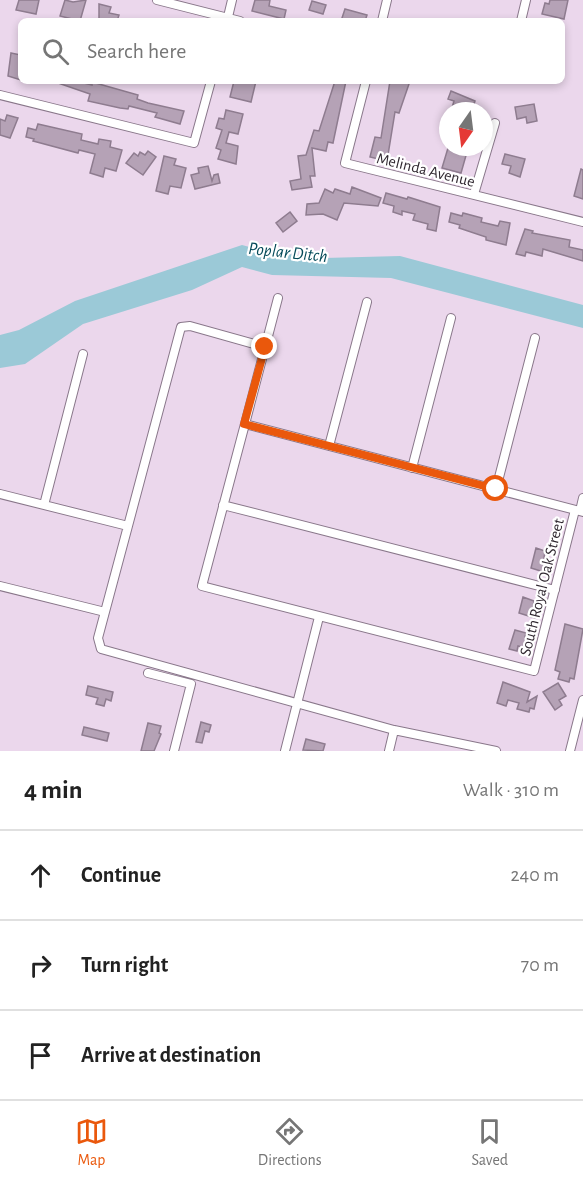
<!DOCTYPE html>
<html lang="en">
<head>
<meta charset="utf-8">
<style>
  body { margin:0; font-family:"Alegreya Sans",sans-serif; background:#f2f2f2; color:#222 }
  .compass { position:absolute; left:439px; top:102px; width:54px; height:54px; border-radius:50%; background:#fff; box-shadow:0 3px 9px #0003; rotate:194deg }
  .stop { position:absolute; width:18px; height:18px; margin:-14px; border:4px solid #ea580c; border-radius:50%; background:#fff }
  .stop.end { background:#ea580c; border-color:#fff; box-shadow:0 2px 6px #0008 }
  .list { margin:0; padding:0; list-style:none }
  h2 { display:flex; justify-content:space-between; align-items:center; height:78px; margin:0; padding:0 24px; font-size:26px }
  h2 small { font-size:20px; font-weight:400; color:#767676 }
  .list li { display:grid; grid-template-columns:39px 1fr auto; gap:18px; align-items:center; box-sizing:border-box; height:90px; padding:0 24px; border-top:2px solid #e0e0e0 }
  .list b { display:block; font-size:22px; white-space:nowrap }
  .list em { font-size:20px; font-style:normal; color:#767676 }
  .icon { flex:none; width:33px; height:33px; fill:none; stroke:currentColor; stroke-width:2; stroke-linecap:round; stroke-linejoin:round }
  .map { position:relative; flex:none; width:583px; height:751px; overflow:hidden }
  .search { position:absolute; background:#fff; box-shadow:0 3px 9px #0003; left:18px; right:18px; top:18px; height:66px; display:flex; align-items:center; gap:15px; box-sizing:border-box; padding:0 21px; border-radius:9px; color:#767676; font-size:22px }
  .sheet { height:348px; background:#fff }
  nav { display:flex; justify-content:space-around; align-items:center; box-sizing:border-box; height:84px; border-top:2px solid #e0e0e0; background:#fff; font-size:16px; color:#767676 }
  nav a { display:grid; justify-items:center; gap:3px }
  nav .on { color:#ea580c }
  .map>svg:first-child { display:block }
</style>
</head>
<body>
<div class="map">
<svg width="583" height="751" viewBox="0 0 583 751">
  <rect width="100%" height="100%" fill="#ebd7ec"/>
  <!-- water -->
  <path fill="#9bc9d7" d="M242,245L269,252L324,258L400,256L583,305V328L391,278L272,275L242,267L192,290L83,324L25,364L0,368V335L19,330L75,301Z"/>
  <!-- building -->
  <path fill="#b5a2b6" stroke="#8e7c8f" stroke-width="1.5" d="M19,0H39L36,14L16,10Z
    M65,0L73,2L86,0L80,21L60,16Z
    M255,0H270L269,6L286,10L284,19L252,11Z
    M550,0H568L564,19L542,14L545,3L549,4Z
    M312,1L326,5L323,14L309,10Z
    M99,4L111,7L109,13L119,15L117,21H99Z
    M345,9L367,15L365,21H341Z
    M11,53L21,55V80L8,76Z
    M58,81H76L92,85V82L138,95L137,99L148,103L184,111L180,124L155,117L157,113L129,106L128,109L120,108L88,101L90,94L58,83Z
    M234,81H256L251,102L230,97Z
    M335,81H346L333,143L328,142L326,151L312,148L315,176H310L312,187L292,190L290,181L301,179L298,156L306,155L314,130L319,131Z
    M390,81H410L399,113L395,112L387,161L370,157L375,137L381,138Z
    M451,91L475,101L472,111H451L454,101L448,99Z
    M534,104L537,121L527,123L526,117L517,119L515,107Z
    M226,110L243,114L238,134L229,132L226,143L238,146L236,164L218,159L221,150L216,148L222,130L216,128L219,118L224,119Z
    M7,115L18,118L10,138L0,135V119L5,121Z
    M38,124L82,134L81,140L98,144L99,139L111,141L110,147L122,150L116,171L105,168L103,177L90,173L95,154L79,150L78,153L33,141L34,139L26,137L28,128L36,130Z
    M465,147L464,151L467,152L461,173L442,168L448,148Z
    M148,151L156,157L143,175L126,163L134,153L138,156L140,152L145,155Z
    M505,154L525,159L520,177L509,173L511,166L502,164Z
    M164,156L176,159L174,165L186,168L181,188L170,186L168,194L156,191Z
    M208,166L212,181L214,175L218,174L220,183L195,189L191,175L199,173L198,168Z
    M581,169L583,170V199L574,196Z
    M352,187L381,198L378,206L344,203L337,220L323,214L306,215L307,204L319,203L325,189L333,193L335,189L350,194Z
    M386,193L407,199L408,197L440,207L436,231L427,229L428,224L413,220L415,214L402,211V215L393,212L394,206L383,203Z
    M290,212L297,221L283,232L276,223Z
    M451,213L462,216L463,213L482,218L481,222L498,226L500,221L510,223L506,245L486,240V237L459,228L460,225L449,222Z
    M525,229L533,231L532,233L570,240L569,247L583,250V261L543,249L542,256L526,252L525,256L516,254Z
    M536,548L545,551L544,558L551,560L547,573L531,568Z
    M523,597L534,601L533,607L538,608L535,618L519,613Z
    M565,624L583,629L574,679L570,678L569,682L558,679L560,672L555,670Z
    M515,630L526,633L525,637L529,638L526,648L518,646L517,651L509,649Z
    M503,682L530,692L527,702L537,696L534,709L530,708L529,712L517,709L519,703L508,700L506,706L497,703Z
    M558,683L566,696L559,700L562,705L555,710L543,692Z
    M88,686L113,692L111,701L106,699L104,706L96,704L98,698L86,695Z
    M201,722L211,725L209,732L205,731L202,743L196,742Z
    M148,723L161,726L159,733L161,734L154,751H141Z
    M84,727L109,733L107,741L82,735Z
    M306,739L325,744L323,751L303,750Z"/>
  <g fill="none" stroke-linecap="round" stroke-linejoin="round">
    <defs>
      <path id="street" d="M157,0L240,21
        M227,21L232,0
        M382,21L387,0
        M521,21L526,0
        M366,81L345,163L583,222
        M0,95L194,143L211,81
        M474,194L495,123
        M245,424L278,298
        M329,446L367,302
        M412,468L451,318
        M496,489L535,338
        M0,494L128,526L98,638L101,649L394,730L496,751
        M44,505L83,354
        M223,505L555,590
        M575,510L534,671L202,586L245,424L583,512
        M580,511L583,498
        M128,526L181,327L190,326L265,347
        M0,586L105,612
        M148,673L191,684L174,751
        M285,751L319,617
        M389,751L394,730
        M570,751L583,700"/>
    </defs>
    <!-- street casing -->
    <use href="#street" stroke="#89778a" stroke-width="10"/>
    <!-- street -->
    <use href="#street" stroke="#fff" stroke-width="8"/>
  </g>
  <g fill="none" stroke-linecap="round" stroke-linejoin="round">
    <!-- route -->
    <path stroke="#ea580c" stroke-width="8" d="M265,347L244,424L496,489"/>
  </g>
  <g text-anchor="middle" stroke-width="4.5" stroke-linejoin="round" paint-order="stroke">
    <!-- street labels -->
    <g font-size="16" fill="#302830" stroke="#fff">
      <text transform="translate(426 169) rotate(14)" y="6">Melinda Avenue</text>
      <text transform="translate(541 587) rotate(-76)" y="6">South Royal Oak Street</text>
    </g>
    <!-- water labels -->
    <g font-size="18" font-style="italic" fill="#054a59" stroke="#fff">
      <text transform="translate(288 252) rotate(6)" y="6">Poplar Ditch</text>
    </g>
  </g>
</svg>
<svg class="compass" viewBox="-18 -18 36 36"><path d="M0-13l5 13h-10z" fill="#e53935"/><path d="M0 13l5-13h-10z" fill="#767676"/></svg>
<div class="stop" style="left:496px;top:489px"></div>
<div class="stop end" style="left:265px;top:347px"></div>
<div class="search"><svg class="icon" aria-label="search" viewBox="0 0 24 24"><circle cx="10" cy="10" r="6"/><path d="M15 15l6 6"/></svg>Search here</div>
</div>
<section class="sheet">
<h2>4 min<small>Walk · 310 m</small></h2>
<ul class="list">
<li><svg class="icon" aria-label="ahead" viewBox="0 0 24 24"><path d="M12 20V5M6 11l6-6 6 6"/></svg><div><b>Continue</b></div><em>240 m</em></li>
<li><svg class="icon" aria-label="right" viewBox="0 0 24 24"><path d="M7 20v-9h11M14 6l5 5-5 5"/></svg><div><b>Turn right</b></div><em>70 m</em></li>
<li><svg class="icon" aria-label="arrive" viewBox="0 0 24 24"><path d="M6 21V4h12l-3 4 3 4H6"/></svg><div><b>Arrive at destination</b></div></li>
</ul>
</section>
<nav>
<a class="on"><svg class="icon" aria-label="map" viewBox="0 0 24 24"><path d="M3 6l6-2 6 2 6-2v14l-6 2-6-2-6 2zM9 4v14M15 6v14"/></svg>Map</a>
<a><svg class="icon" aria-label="directions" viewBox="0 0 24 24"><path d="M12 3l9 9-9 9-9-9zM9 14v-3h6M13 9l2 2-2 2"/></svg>Directions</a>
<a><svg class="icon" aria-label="saved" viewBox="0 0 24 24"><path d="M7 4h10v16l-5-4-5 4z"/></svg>Saved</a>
</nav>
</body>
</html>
